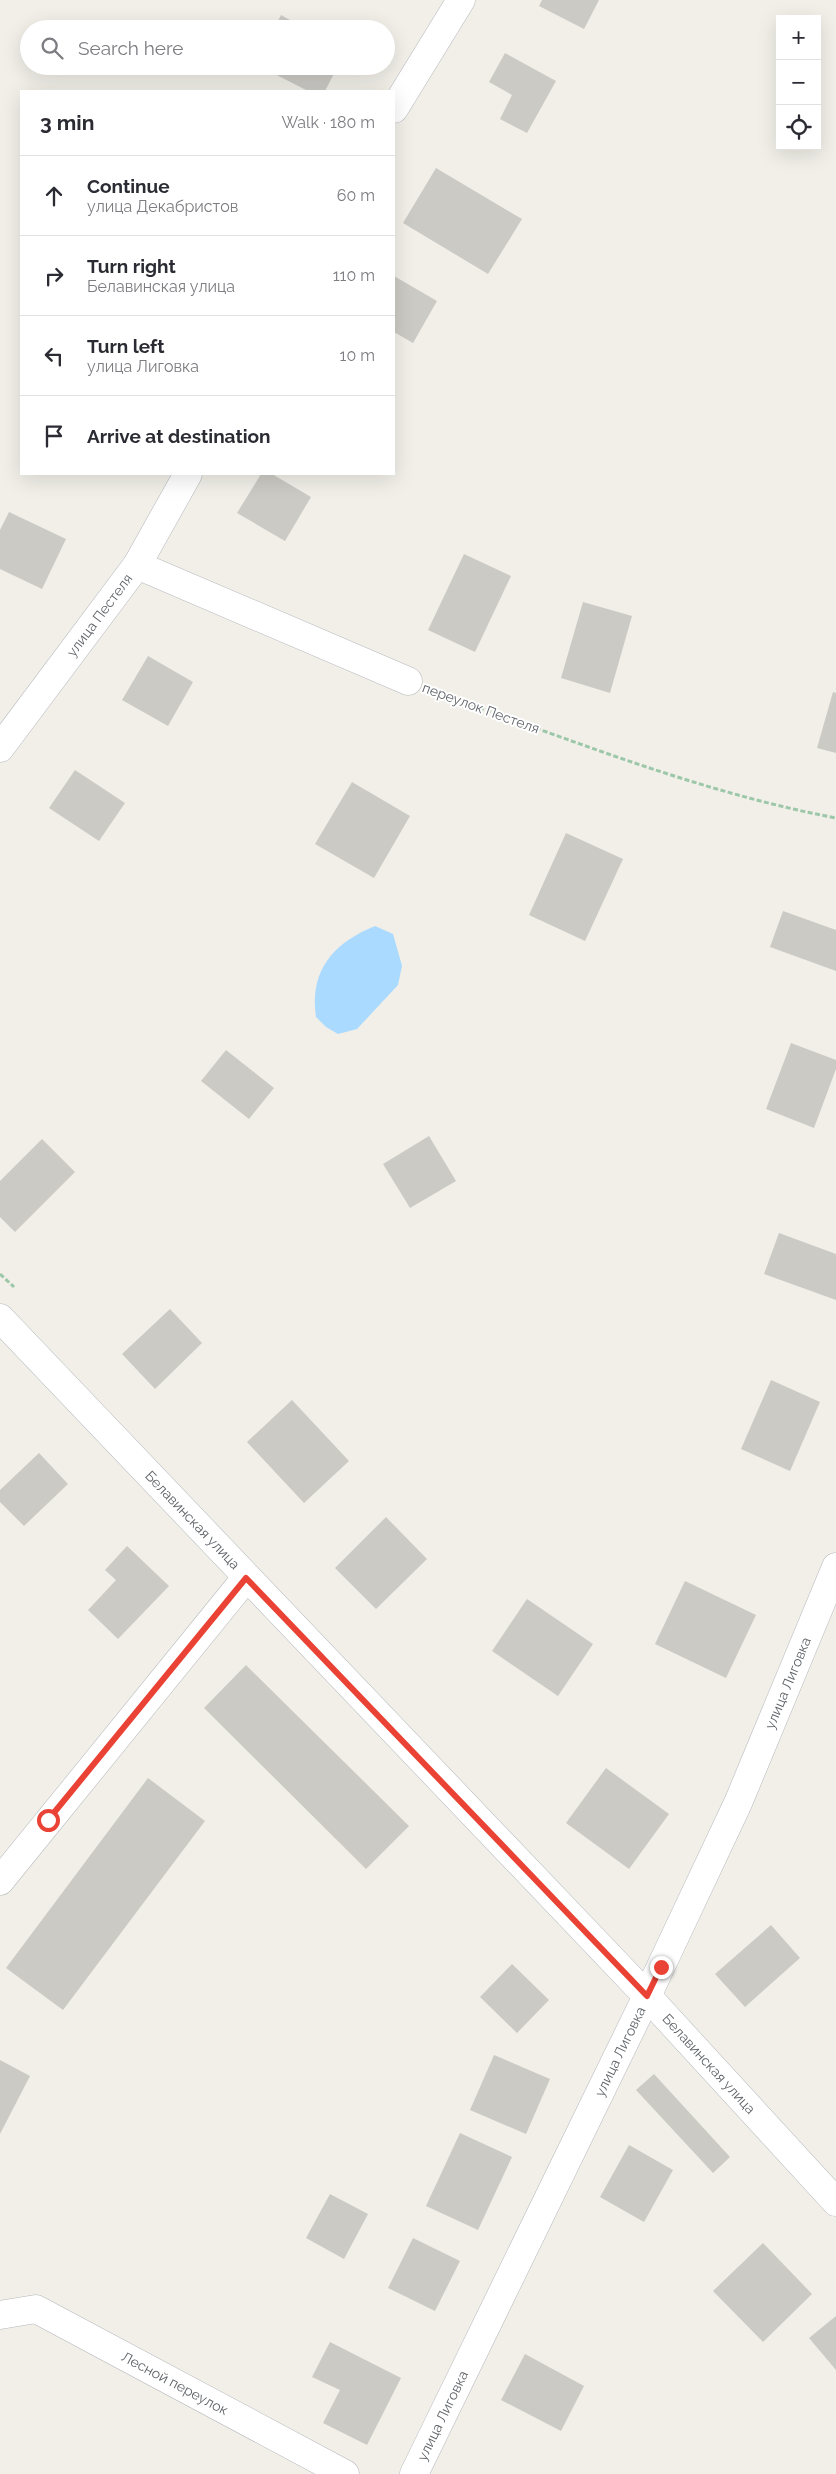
<!DOCTYPE html>
<html lang="en">
<head>
<meta charset="utf-8">
<style>
  body { margin:0; font-family:Raleway,sans-serif; background:#f7f7f7; color:#2b2b33 }
  .controls { position:absolute; right:15px; top:15px; display:grid; overflow:hidden; border-radius:0px; box-shadow:0 5px 20px #0002 }
  .controls button { width:45px; height:45px; display:grid; place-items:center; padding:0; border:0; border-bottom:1px solid #e1e1e2; background:#fff; color:#2b2b33; font:25px sans-serif }
  .stop { position:absolute; width:15px; height:15px; margin:-11px; border:4px solid #ea4335; border-radius:50%; background:#fff }
  .stop.end { background:#ea4335; border-color:#fff; box-shadow:0 1px 5px #0008 }
  .list { margin:0; padding:0; list-style:none }
  h2 { display:flex; justify-content:space-between; align-items:center; height:65px; margin:0; padding:0 20px; font-size:21px }
  h2 small { font-size:16px; font-weight:400; color:#7c7c81 }
  .list li { display:grid; grid-template-columns:32px 1fr auto; gap:15px; align-items:center; box-sizing:border-box; height:80px; padding:0 20px; border-top:1px solid #e1e1e2 }
  .list b { display:block; font-size:19px; white-space:nowrap }
  .list p { margin:0; font-size:16px; white-space:nowrap; color:#7c7c81 }
  .list em { font-size:16px; font-style:normal; color:#7c7c81 }
  .icon { flex:none; width:28px; height:28px; fill:none; stroke:currentColor; stroke-width:2; stroke-linecap:round; stroke-linejoin:round }
  .map { position:relative; flex:none; width:836px; height:2474px; overflow:hidden }
  .search { position:absolute; background:#fff; box-shadow:0 5px 20px #0002; left:20px; top:20px; width:375px; height:55px; display:flex; align-items:center; gap:12px; box-sizing:border-box; padding:0 18px; border-radius:28px; color:#7c7c81; font-size:19px }
  .panel { position:absolute; background:#fff; box-shadow:0 5px 20px #0002; left:20px; top:90px; width:375px; height:385px; border-radius:0px }
  .map>svg:first-child { display:block }
</style>
</head>
<body>
<div class="map">
<svg width="836" height="2474" viewBox="0 0 836 2474">
  <rect width="100%" height="100%" fill="#f1efe8"/>
  <!-- water -->
  <path fill="#aadaff" d="M375,926L393,934L402,966L398,985L357,1029L338,1034L326,1027L316,1017C309,971 333,943 375,926Z"/>
  <!-- building -->
  <path fill="#cccac5" d="M542,0H599L584,29L539,6Z
    M281,15L306,29H274Z
    M505,53L556,81L527,133L500,119L512,95L489,82Z
    M259,66H338L325,91H308Z
    M436,168L522,219L488,274L403,223Z
    M394,276L437,301L413,343L394,332Z
    M261,474H272L311,497L285,541L237,513Z
    M9,512L66,539L42,589L0,569V530Z
    M464,554L511,576L475,652L428,630Z
    M583,602L632,616L610,693L561,678Z
    M148,656L193,682L168,726L122,700Z
    M833,692L836,693V753L817,748Z
    M75,770L125,803L99,841L49,808Z
    M352,782L410,816L374,878L315,844Z
    M566,833L623,859L585,941L529,915Z
    M783,911L836,930V971L770,947Z
    M791,1043L836,1060V1069L814,1128L766,1109Z
    M226,1050L274,1088L249,1119L201,1081Z
    M429,1136L456,1181L410,1208L383,1164Z
    M42,1139L75,1172L15,1232L0,1217V1181Z
    M779,1233L836,1254V1300L764,1274Z
    M170,1309L202,1343L155,1389L122,1354Z
    M771,1380L820,1402L790,1471L741,1449Z
    M292,1400L349,1461L304,1503L247,1442Z
    M39,1453L68,1484L24,1526L0,1502V1490Z
    M386,1517L427,1559L376,1609L335,1568Z
    M127,1546L169,1586L118,1639L88,1610L116,1580L105,1570Z
    M685,1581L756,1615L726,1678L655,1644Z
    M527,1599L593,1644L558,1696L492,1651Z
    M246,1665L409,1826L366,1869L204,1708Z
    M606,1768L669,1814L629,1869L566,1823Z
    M148,1778L205,1821L63,2010L6,1968Z
    M771,1925L800,1958L745,2007L715,1974Z
    M512,1964L549,2000L517,2033L480,1997Z
    M494,2055L550,2079L526,2134L470,2110Z
    M0,2060L30,2076L0,2134Z
    M654,2074L730,2157L713,2173L636,2090Z
    M460,2133L512,2157L478,2230L426,2206Z
    M629,2145L673,2170L644,2222L600,2197Z
    M330,2194L368,2214L344,2259L306,2238Z
    M413,2238L460,2261L435,2311L388,2288Z
    M763,2243L812,2294L763,2342L713,2291Z
    M836,2316V2370L809,2338Z
    M330,2342L401,2378L367,2445L323,2423L340,2390L312,2377Z
    M525,2354L584,2386L561,2431L501,2400Z"/>
  <g fill="none" stroke-linecap="round" stroke-linejoin="round">
    <defs>
      <g id="minor">
        <path d="M394,109L461,0"/>
        <path d="M137,565L408,681"/>
        <path id="s1" d="M0,748L137,565L188,474"/>
        <path d="M0,1881L246,1578"/>
        <path id="s2" d="M0,2315L36,2309L345,2474"/>
        <path id="s3" d="M414,2474L647,1996L738,1803L836,1567"/>
      </g>
      <g id="secondary">
        <path id="s4" d="M0,1318L647,1996L836,2202"/>
      </g>
    </defs>
    <!-- minor casing -->
    <use href="#minor" stroke="#b5b8bc" stroke-width="29"/>
    <!-- secondary casing -->
    <use href="#secondary" stroke="#b6babf" stroke-width="29"/>
    <!-- path -->
    <path stroke="#9cc7a9" stroke-width="3" stroke-dasharray="5 2.5" stroke-linecap="butt" d="M437,692C568,739 699,792 836,818
      M0,1274L14,1287"/>
    <!-- minor -->
    <use href="#minor" stroke="#fff" stroke-width="28"/>
    <!-- secondary -->
    <use href="#secondary" stroke="#fff" stroke-width="28"/>
  </g>
  <g fill="none" stroke-linecap="round" stroke-linejoin="round">
    <!-- route -->
    <path stroke="#ea4335" stroke-width="6" d="M48,1820L246,1578L647,1996L661,1967"/>
  </g>
  <g text-anchor="middle" stroke-width="4" stroke-linejoin="round" paint-order="stroke">
    <!-- street labels -->
    <g font-size="14" fill="#5f6368" stroke="#fff">
      <text dy="5" stroke="none"><textPath href="#s1" startOffset="166">улица Пестеля</textPath></text>
      <text transform="translate(481 708) rotate(20)" y="5">переулок Пестеля</text>
      <text dy="5" stroke="none"><textPath href="#s4" startOffset="279">Белавинская улица</textPath></text>
      <text dy="5" stroke="none"><textPath href="#s3" startOffset="875">улица Лиговка</textPath></text>
      <text dy="5" stroke="none"><textPath href="#s3" startOffset="470">улица Лиговка</textPath></text>
      <text dy="5" stroke="none"><textPath href="#s4" startOffset="1029">Белавинская улица</textPath></text>
      <text dy="5" stroke="none"><textPath href="#s2" startOffset="194">Лесной переулок</textPath></text>
      <text dy="5" stroke="none"><textPath href="#s3" startOffset="65">улица Лиговка</textPath></text>
    </g>
  </g>
</svg>
<div class="controls">
<button>+</button>
<button>−</button>
<button><svg class="icon" aria-label="locate" viewBox="0 0 24 24"><circle cx="12" cy="12" r="6"/><path d="M12 2v4M12 18v4M2 12h4M18 12h4"/></svg></button>
</div>
<div class="stop" style="left:48px;top:1820px"></div>
<div class="stop end" style="left:661px;top:1967px"></div>
<div class="search"><svg class="icon" aria-label="search" viewBox="0 0 24 24"><circle cx="10" cy="10" r="6"/><path d="M15 15l6 6"/></svg>Search here</div>
<section class="panel">
<h2>3 min<small>Walk · 180 m</small></h2>
<ul class="list">
<li><svg class="icon" aria-label="ahead" viewBox="0 0 24 24"><path d="M12 20V5M6 11l6-6 6 6"/></svg><div><b>Continue</b><p>улица Декабристов</p></div><em>60 m</em></li>
<li><svg class="icon" aria-label="right" viewBox="0 0 24 24"><path d="M7 20v-9h11M14 6l5 5-5 5"/></svg><div><b>Turn right</b><p>Белавинская улица</p></div><em>110 m</em></li>
<li><svg class="icon" aria-label="left" viewBox="0 0 24 24"><path d="M17 20v-9H6M10 6l-5 5 5 5"/></svg><div><b>Turn left</b><p>улица Лиговка</p></div><em>10 m</em></li>
<li><svg class="icon" aria-label="arrive" viewBox="0 0 24 24"><path d="M6 21V4h12l-3 4 3 4H6"/></svg><div><b>Arrive at destination</b></div></li>
</ul>
</section>
</div>
</body>
</html>
